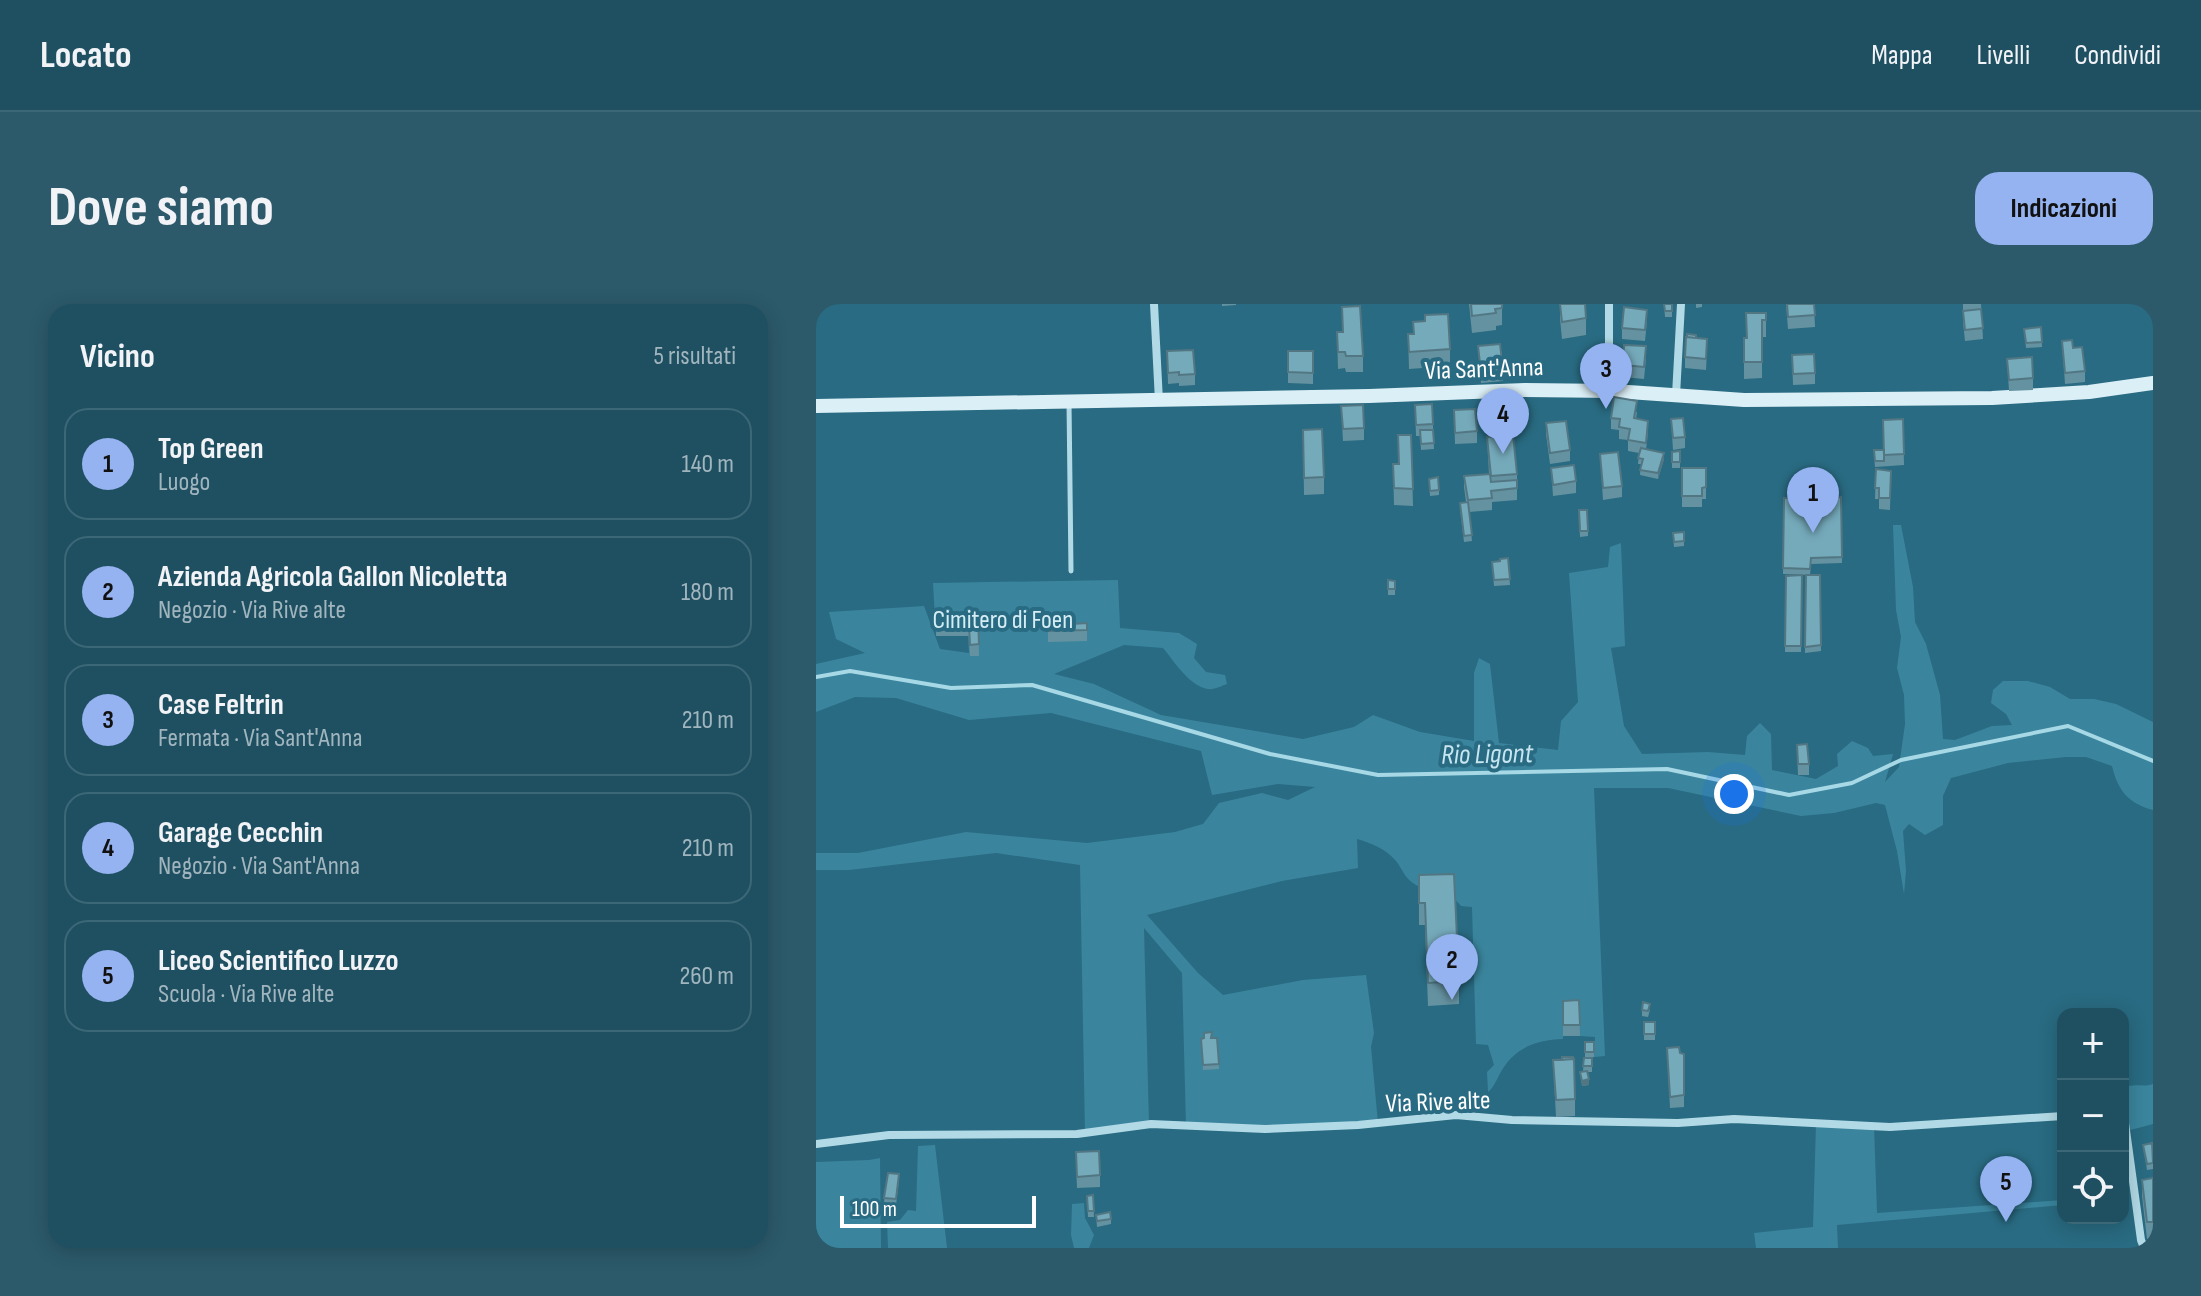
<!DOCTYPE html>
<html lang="it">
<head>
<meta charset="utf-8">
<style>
  body { margin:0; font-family:"Sofia Sans Condensed",sans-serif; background:#2c5a6b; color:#f1f3f6 }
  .controls { position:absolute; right:24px; bottom:24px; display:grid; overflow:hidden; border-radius:16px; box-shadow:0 4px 20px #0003 }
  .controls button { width:72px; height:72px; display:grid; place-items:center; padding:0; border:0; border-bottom:2px solid #3c6777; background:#1f5062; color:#f1f3f6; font:40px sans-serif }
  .scale { position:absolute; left:24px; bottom:20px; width:196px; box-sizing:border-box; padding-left:8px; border:4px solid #fff; border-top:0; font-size:22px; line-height:28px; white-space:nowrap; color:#fff; -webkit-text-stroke:6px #296b82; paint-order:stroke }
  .you { position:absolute; left:918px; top:490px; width:28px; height:28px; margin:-20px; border:6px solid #fff; border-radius:50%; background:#1a73e8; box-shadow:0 0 0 12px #1a73e833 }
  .badge { display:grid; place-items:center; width:52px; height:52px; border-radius:50%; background:#95b2f1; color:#111; font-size:26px; font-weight:700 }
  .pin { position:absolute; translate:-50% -66px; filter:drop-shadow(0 2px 4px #0008) }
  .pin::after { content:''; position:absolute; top:42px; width:28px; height:24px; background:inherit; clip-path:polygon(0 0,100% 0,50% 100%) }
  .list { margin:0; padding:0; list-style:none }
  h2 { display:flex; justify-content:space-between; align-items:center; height:104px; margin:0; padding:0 32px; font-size:34px }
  h2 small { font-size:26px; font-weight:400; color:#a1b5be }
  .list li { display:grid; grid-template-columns:52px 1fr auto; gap:24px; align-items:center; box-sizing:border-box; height:112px; margin:0 16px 16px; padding:0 16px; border:2px solid #3c6777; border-radius:24px }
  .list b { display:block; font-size:30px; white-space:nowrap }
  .list p { margin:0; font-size:26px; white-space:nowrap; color:#a1b5be }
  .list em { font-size:26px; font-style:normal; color:#a1b5be }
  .icon { flex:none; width:44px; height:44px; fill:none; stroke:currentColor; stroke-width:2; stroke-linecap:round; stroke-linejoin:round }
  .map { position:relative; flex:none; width:1337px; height:944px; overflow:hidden; border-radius:24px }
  header { display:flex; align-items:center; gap:48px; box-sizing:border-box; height:112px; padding:0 40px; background:#1f5062; border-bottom:2px solid #3c6777 }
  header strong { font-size:38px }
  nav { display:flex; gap:44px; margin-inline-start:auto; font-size:28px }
  .intro { display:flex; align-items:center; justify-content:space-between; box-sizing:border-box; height:192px; padding:0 48px }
  h1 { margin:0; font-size:56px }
  .button { padding:20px 36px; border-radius:24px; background:#95b2f1; color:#111; font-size:28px; font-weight:700 }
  main { display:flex; gap:48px; padding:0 48px }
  aside { flex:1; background:#1f5062; border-radius:24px; box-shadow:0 4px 20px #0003 }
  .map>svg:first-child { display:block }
</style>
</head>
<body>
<header>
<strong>Locato</strong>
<nav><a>Mappa</a><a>Livelli</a><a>Condividi</a></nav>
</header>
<div class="intro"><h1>Dove siamo</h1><a class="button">Indicazioni</a></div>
<main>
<aside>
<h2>Vicino<small>5 risultati</small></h2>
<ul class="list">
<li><span class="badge">1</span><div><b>Top Green</b><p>Luogo</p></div><em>140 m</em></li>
<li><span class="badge">2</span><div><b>Azienda Agricola Gallon Nicoletta</b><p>Negozio · Via Rive alte</p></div><em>180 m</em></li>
<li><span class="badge">3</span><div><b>Case Feltrin</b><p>Fermata · Via Sant'Anna</p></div><em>210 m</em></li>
<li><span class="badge">4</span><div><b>Garage Cecchin</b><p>Negozio · Via Sant'Anna</p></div><em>210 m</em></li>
<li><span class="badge">5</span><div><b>Liceo Scientifico Luzzo</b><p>Scuola · Via Rive alte</p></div><em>260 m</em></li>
</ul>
</aside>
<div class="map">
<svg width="1337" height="944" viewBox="0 0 1337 944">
  <rect width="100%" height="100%" fill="#296b82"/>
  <!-- green -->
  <path fill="#3a859d" d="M1077,221H1085L1097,283L1099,318L1110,340L1124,391L1127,435L1139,436L1176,422L1196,421L1190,410L1175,399L1177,386L1187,377H1212L1234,383L1254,395H1278L1300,400L1337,418V506C1312,499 1302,487 1296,462L1270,453H1250L1192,459L1135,474L1127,492V521L1109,531L1093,520L1087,527L1090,567L1088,590L1081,547L1069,501L1060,499L1018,509L985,512L852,484H778L789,752L778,753L779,733L764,732L747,709V735C721,736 700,743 686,766C681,774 679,782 672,788L671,768L678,761L672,741L660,740L656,603L645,602C632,584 618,592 600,581C589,575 587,566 580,557C570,545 555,539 541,535L542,564L466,577L331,611L382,669L407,691L487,676L550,671L558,729L555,743L562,819L542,821L370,822L366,669L328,624L333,820L269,829L264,561L180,549L33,566H0V549H42L150,528L271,539L359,528L387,520L403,499L446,489L472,496L499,483L462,480L396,491L385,447L235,409L153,416L80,394L39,393L0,408V360L49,349L20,335L13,308L108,302L124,345L153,349L152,332H120L117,279L302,276L304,324L363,329L381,340L378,354L390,368L409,371L411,380C405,382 398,386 392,385C373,382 358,357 347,344L308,341L238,370L278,380L345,411L487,435L538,423L557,411L604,428L658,437V369L663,354L674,360L683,439L742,446L745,417L762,398L753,269L792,263L794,243L805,239L809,342L795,344L808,422L826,450L892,448L929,451L931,432L944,419L955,430L956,466L1000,475L1022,462L1021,450L1036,437L1052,444L1057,452L1077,450L1069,478L1083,463L1089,420L1088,391L1081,364L1085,333L1080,306Z
    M1337,780V820L1311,827L1307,825V785C1316,778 1327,784 1337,780Z
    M1000,819L1058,822L1061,909L1247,896V901L1021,921L1022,944H940L938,929L997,923Z
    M119,841L131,944H72L71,918L84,916L92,906L100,907L102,842Z
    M64,854L65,944H0V858L53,856Z
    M268,899L269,914L278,931L273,944H258L255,931L256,900Z"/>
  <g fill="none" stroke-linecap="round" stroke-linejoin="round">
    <!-- stream -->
    <path stroke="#a7d8e6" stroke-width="4" d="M0,373L34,367L135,384L216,381L454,450L562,471L851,465L973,491L1036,479L1085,456L1252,422L1337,457"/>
    <!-- service -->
    <path stroke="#b2dae6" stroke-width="5" d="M253,98L255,267"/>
    <!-- minor -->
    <path stroke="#b2dae6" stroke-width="8" d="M338,0L343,97
      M793,87V0
      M860,91L865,0
      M1307,817L1309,819L1325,936L1328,944
      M0,840L73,831L261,830L335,820L449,825L542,821L640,811L696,816L862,819L918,815L1074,823L1247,812"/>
    <!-- secondary -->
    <path stroke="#dbeff6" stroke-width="14" d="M0,102L553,92L709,86L798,87L928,96L1176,94L1273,88L1337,79"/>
  </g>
  <!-- wall -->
  <path fill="#6592a1" d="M406,0H420V1L406,2Z
    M653,0H686V21L680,22V26L656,29Z
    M744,0L770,14V31L746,35L744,15Z
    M848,0H856V13H849Z
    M880,0H886V3L880,4Z
    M970,0H998L999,23L972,25Z
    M1147,0H1165L1167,35L1149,37L1147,18Z
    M526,3L547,52V68H530L529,64L522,65L521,28H526Z
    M950,9V33H946V74L928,75V34H931Z
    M831,17L829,37L806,35V24Z
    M597,18L634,45V62L593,65L592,30H597Z
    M1225,23L1226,43L1210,44L1208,25Z
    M880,34L891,46L890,66L869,64V53Z
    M1246,37L1257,44L1269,67V78L1249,80Z
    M662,42L687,66V77L665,79Z
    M351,47L379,70V81L363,82V79L352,80Z
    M472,47H497V80L472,79Z
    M976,51L999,69V80L977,81Z
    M830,54L828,75L807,73V61Z
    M1191,55L1217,74V86L1193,87Z
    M669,98H682V114L669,115Z
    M616,100L618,145L605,146L604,132H600L599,101Z
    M525,102L548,124V136L527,137Z
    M638,106L661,127V139L639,140Z
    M821,108L820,115L832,128L830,146L848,155L842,175L824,171L825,160H822L823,149L812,147V136L803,135V126L795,125V114Z
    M855,115L869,133V144L857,146Z
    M1087,115L1088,161L1059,163L1058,152L1067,146Z
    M730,119L754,146V157L734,160L730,130Z
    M487,126L508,173V190L488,191Z
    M595,131L597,202L578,201L577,160H582Z
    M671,133L701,170V196L676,198V206L653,208L656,237L648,238L644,205V199L650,198L648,183V172L673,170Z
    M864,147V164H856V148Z
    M784,150L806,182V193L787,196Z
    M735,164L760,177V189L737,192Z
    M866,164H890V195H886V203H866Z
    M1060,165L1075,167L1074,206L1063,205V195H1059Z
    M613,175L623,186V191L614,192Z
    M1025,193L1026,259L995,260L994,271L967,270L968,194Z
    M763,206L772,227V232L764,233Z
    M868,228V242L858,243L857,229Z
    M692,254L694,281L678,282L676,258L684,257Z
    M986,271L985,348H969L970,272Z
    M990,271H1004L1005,347L989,349Z
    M572,276L579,277V291H572Z
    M121,311H162L163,352H154L153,332H120Z
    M271,319V337L232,338V320Z
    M981,442L993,460V471H982Z
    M603,571L643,677V700L612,702L609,621H603Z
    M763,696L764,732H747V697Z
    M826,706H834L832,713L826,712Z
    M828,718H839V736H828Z
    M401,734L403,765L387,766L385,735Z
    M769,738H778V753H769Z
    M851,744L868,750V803L854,804Z
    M768,754H776V768H772L773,781L766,782L764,768L767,767Z
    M737,756L759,795V812L740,813Z
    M1327,841L1337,843V865L1331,866Z
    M260,860L284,871V883L261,884Z
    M1337,874V935H1331L1326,892V876Z
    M83,876L80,901L68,900L69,882Z
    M277,891L278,913H272L271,892Z
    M280,911L295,915V920L281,923Z"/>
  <!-- shaded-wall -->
  <path fill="#527783" d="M848,149V155L842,175V169Z
    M773,775V781L766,782V777Z"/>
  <!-- building -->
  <path fill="#75aabb" stroke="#527783" stroke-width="2" d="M655,0H686V4L679,5L680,9L656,12Z
    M744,0H769L770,14L746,18Z
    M848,0H856V7H849Z
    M971,0H998L999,11L972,13Z
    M544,2L547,52H530L529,48H522L521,28H527L526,3Z
    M808,3L831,6L829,26L806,24Z
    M1165,5L1167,24L1149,26L1147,7Z
    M930,9H950V16H946V58H928V34H931Z
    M632,10L634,45L593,48L592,30H598L597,18L609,17V11Z
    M1225,23L1226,38L1210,39L1208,25Z
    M871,30L880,31V34L871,33Z
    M870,33L891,35L890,55L869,53Z
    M1256,36L1257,44L1266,43L1269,67L1249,69L1246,37Z
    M684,40L687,66L665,68L662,42Z
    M808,41L830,42L828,63L807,61Z
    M377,46L379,70L363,71V68L352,69L351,47Z
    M472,47H497V69L472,68Z
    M998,50L999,69L977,70L976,51Z
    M1216,53L1217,74L1193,76L1191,55Z
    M798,93L821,97L818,114L832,117L830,139L812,136L814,125L803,123L804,115L795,114Z
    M669,98H682V109H669Z
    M616,100L617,120L600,121L599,101Z
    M547,101L548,124L527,125L525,102Z
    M659,105L661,127L639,129L638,106Z
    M867,114L869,133L857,134L855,115Z
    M1087,115L1088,150L1068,151L1067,116Z
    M750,117L754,146L734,149L730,119Z
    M506,125L508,173L488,174L487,126Z
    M604,126H617L618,139L605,140Z
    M582,131H595L597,185L578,184L577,160H583Z
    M697,131L701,170L675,172L671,133Z
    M825,144L848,149L842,169L824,166L827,155L822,154Z
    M1058,146H1068V157H1059Z
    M864,147V158H856V148Z
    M802,148L806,182L787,184L784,150Z
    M758,161L760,177L737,181L735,164Z
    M866,164H890V183L886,184V192H866Z
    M1060,165L1075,167L1074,194H1063V184H1059Z
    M674,170L675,178L701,176V184L675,187L676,194L652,196L648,172Z
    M622,173L623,186L614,187L613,175Z
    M1025,193L1026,253L995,254L994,265L967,264L968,194Z
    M652,198L656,231L648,232L644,199Z
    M763,206H771L772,227H764Z
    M868,228V237L858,238L857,229Z
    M692,254L694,275L678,276L676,258L684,257V255Z
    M986,271L985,342H969L970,272Z
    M990,271H1004L1005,341L989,343Z
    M572,276L579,277V285H572Z
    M121,311H162L163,340L154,341L153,321H120Z
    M257,316V320L271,319V326L232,327V320Z
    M991,440L993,460H982L981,441Z
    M638,570L643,677L612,679L609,599H603V571Z
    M763,696L764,721H747V697Z
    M827,698L834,700L832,707L826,706Z
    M828,718H839V730H828Z
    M396,728L395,734H401L403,760L387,761L385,735L388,734V729Z
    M769,738H778V748H769Z
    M863,743L864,749L868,750V791L854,793L851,744Z
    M746,753H757L758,755L746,756Z
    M768,754H776V762H767Z
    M758,755L759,795L740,796L737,756Z
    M771,767L773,775L766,777L764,768Z
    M1336,839L1337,859L1331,860L1327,841Z
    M283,847L284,871L261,873L260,848Z
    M72,869L83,870L80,895L68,894Z
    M1337,874V918H1331L1326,876Z
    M277,891L278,907H272L271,892Z
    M294,908L295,915L281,917L280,911Z"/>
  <g text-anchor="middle" stroke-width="8" stroke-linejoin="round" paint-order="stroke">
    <!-- street labels -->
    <g font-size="26" fill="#fff" stroke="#296b82">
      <text transform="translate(668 64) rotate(-2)" y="9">Via Sant'Anna</text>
      <text transform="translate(622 797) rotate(-2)" y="9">Via Rive alte</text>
    </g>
    <!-- park labels -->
    <g font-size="26" fill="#d5edf5" stroke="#296b82">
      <text x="187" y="324">Cimitero di Foen</text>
    </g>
    <!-- water labels -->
    <g font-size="28" font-style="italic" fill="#c7e6f1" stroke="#296b82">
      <text transform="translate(671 449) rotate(-1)" y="10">Rio Ligont</text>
    </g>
  </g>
</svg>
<div class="controls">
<button>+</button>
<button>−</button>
<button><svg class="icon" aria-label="locate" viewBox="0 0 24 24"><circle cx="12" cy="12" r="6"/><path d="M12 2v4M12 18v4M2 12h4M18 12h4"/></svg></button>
</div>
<div class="scale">100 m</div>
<div class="you"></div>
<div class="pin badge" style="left:997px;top:229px">1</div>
<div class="pin badge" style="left:636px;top:696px">2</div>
<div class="pin badge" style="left:790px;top:105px">3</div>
<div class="pin badge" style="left:687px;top:150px">4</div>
<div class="pin badge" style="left:1190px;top:918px">5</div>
</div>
</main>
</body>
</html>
